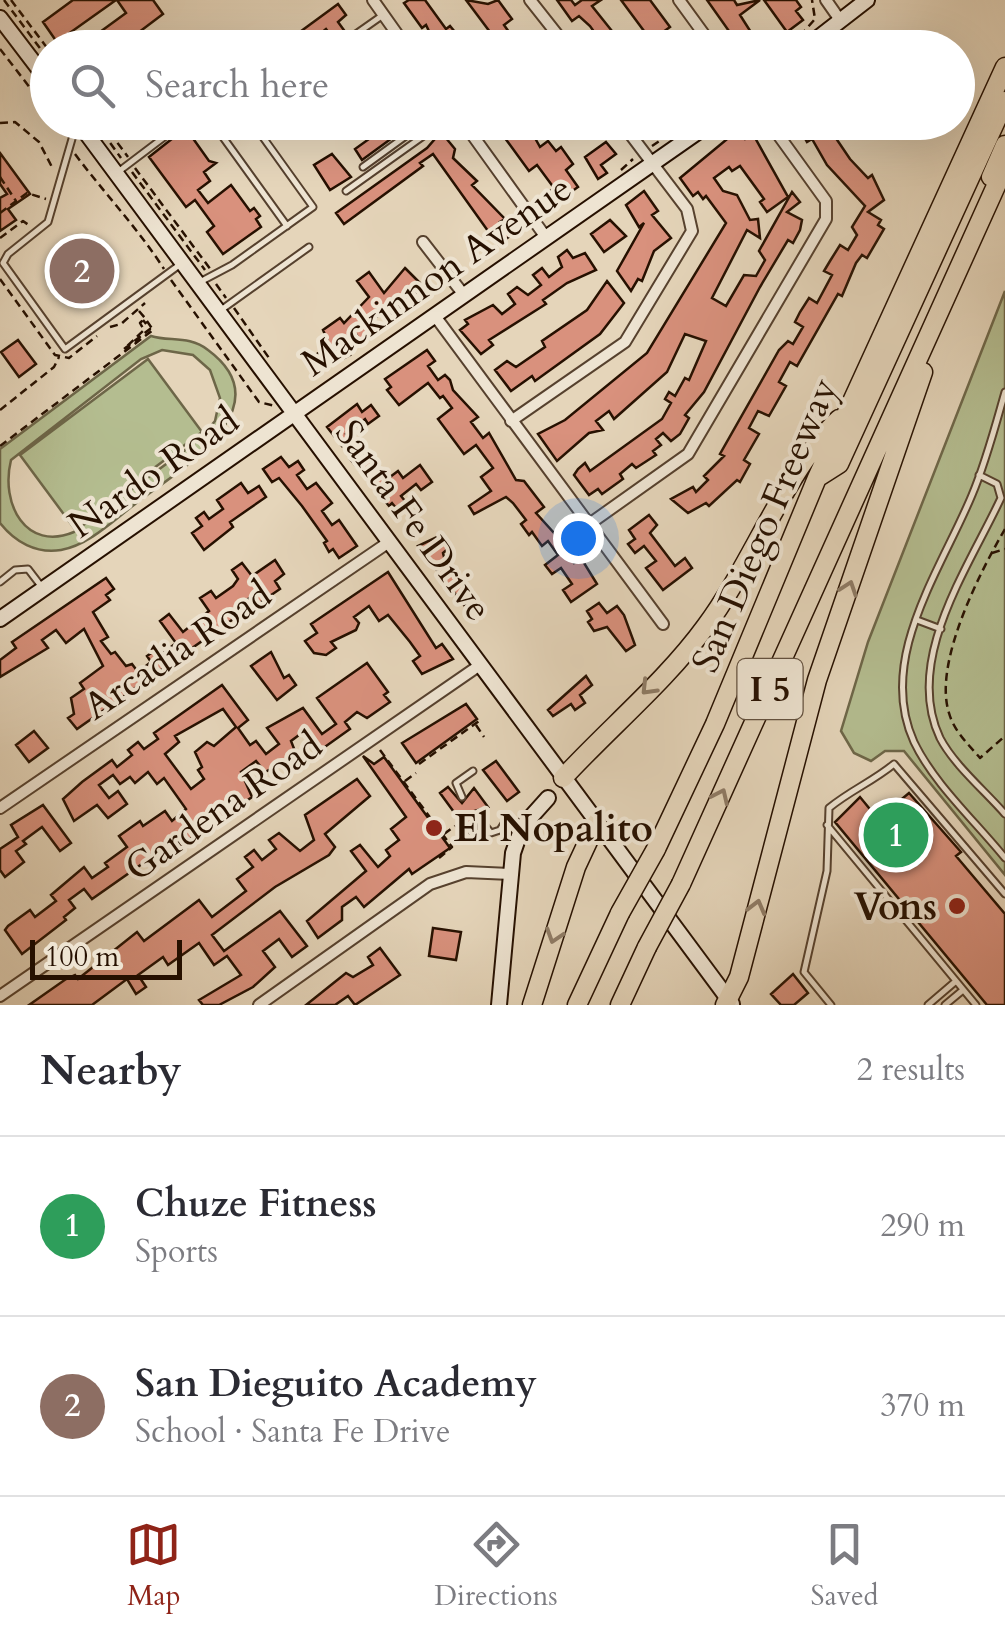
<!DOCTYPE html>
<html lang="en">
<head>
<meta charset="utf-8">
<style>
  body { margin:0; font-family:Cardo,serif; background:#f2f2f3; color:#2b2b33 }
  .scale { position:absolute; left:30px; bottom:25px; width:152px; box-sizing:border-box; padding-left:10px; border:5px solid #261000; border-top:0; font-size:28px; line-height:35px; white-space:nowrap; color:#261000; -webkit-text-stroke:8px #eee4d2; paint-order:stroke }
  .you { position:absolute; left:578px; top:538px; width:35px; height:35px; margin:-25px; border:8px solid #fff; border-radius:50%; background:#1a73e8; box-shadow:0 0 0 15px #1a73e833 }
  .badge { display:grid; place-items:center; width:65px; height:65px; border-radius:50%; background:#8f2418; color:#fff; font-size:32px; font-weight:700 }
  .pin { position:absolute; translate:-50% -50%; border:5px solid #fff; box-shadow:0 2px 10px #0006 }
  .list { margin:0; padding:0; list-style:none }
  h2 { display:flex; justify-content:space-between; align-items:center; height:130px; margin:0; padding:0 40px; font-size:42px }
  h2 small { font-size:32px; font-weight:400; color:#7c7c81 }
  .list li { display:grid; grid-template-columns:65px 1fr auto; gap:30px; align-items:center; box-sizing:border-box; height:180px; padding:0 40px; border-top:2px solid #e1e1e2 }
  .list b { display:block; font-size:38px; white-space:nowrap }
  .list p { margin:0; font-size:32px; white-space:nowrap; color:#7c7c81 }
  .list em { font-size:32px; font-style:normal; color:#7c7c81 }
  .icon { flex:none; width:55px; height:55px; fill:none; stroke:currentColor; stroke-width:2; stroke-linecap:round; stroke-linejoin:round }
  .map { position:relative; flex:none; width:1005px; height:1005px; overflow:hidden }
  .search { position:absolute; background:#fff; box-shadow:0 10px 40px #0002; left:30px; right:30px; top:30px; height:110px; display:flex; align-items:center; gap:25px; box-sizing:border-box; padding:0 35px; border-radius:55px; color:#7c7c81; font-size:38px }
  .sheet { height:490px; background:#fff }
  nav { display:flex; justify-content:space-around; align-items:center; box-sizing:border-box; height:140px; border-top:2px solid #e1e1e2; background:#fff; font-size:28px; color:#7c7c81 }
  nav a { display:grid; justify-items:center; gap:5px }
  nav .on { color:#8f2418 }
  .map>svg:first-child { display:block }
</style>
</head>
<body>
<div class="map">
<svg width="1005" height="1005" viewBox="0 0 1005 1005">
  <rect width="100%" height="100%" fill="#e5d5ba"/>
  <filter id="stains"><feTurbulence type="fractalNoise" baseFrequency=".002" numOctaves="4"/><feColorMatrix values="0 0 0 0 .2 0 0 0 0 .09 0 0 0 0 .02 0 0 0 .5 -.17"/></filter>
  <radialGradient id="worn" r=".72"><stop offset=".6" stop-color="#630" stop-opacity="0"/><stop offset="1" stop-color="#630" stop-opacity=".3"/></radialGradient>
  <!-- green -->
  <path fill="#b4bd90" stroke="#6d6648" stroke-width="2.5" fill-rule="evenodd" d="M1005,291V875L904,751H885L871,761L854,753L841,731L868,642Z
    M151,336C169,342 189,335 208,350C285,407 180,470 139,501C116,518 90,545 61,550C36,554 15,542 0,523V449ZM162,350L193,355L210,370L220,398L215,421L200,439L74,532C26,552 0,504 11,460L141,359Z
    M148,359L202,432L74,528L20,455Z"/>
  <!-- building -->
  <path fill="#d9917d" stroke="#261000" stroke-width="2.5" fill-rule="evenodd" d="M73,0H116L64,37L71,48H61L43,22Z
    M117,0H153L163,14L118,48H78L126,13Z
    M409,0H425L446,29L450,26L455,32L451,35L457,48H437L426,25L422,28L404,3Z
    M466,0L488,4L498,0L512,19L504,25L516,42L526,35L535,48H502Z
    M557,0H571L575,5L582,0H601L592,6L620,41L612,48H596L602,43L590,26L579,16L572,21Z
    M621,0H650L670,27L663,32L674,48H647L638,35L644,31Z
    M707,0H734L737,5L760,0L740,15L761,48H747L731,34Z
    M764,0H796L801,7L796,11L803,20L787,32Z
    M338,4L346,15L338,22L346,33L335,41L326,29L302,48H278Z
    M393,122H414L362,160L355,149L369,139L366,134Z
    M501,122H526L540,147L548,141L556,151L561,147L573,164L566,170L578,187L554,204L546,194L554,188L537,165L529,171L502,134L507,131Z
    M796,122H825L850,159L868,178L872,175L884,200L868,212L881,220L878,225L884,229L867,258L862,255L856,263L842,296L838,294L797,366L790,362L779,382L786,386L769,416L758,411L749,428L759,434L744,460L750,464L740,482L737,480L709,506L706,503L688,513L671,499L693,487L696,492L708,480L704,476L724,456L720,454L779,350L788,341L793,344L803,327L795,322L800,312L809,298L817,303L832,275L824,271L830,261L840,245L848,250L857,235L852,227L865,206L827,165L812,139L807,142Z
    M192,123L199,132L192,137L209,161L216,163L204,172L210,181L198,190L208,203L231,185L250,211L254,208L260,216L256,219L261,227L223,254L207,232L214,226L195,200L186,207L149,157Z
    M738,130L745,139L754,136L788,197L767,212L760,202L764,199L740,166L732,171L729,167L714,178L723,191L737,195L750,220L758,219L760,238L747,230L712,298L726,306L744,275L756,276L765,260L759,251L792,192L800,202L787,212L802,220L800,230L793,243L788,240L760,287L704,392L685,415L689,418L680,434L671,441L663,433L656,439L661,445L653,451L656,455L636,468L632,464L620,474L623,479L602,494L598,489L589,495L574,475L578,469L585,463L590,471L662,419L671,403L665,399L669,392L675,396L685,378L689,380L706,341L685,334L667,372L614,419L609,411L596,421L603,430L589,433L557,461L538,434L565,420L647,353L726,223L706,196L703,199L698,192L693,196L680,178Z
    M441,132L455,149L453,158L477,181L472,185L505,219L500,222L510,236L498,245L433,154L420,163L423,166L344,224L336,213L427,148Z
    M606,142L616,154L601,165L607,173L598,179L585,157Z
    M0,153L30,194L8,209L16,220L0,231V198L7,194L0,184Z
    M332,154L351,177L330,190L314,165Z
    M644,191L658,211L652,215L671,238L654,251L642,281L638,279L631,291L617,271L644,223L639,227L626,205Z
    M610,220L626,236L604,252L591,234Z
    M567,250L573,258L585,253L596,270L567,283L543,300L546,304L489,340L493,345L481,354L460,330L468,324L465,320L493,305L502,314L515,304L508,294L517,287L528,295L541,285L533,275L542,268L549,277L562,267L558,257Z
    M405,268L425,288L398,303L401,307L390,315H379L365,325L372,337L362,344L356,334L342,344L350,355L325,368L317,354L330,346L323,330L340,318L344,323L369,297L357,281L369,272L384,293Z
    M607,281L624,303L600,334L535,381L532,376L511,391L495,370L507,361L516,367L545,347L542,341L587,310Z
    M18,340L36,364L19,377L1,352Z
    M427,350L435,361L428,366L438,380L445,375L450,380L453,390L478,417L471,422L483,438L489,433L516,480L524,481L544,507L536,513L555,534L560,530L567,539L560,544L574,563L581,558L597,584L571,602L563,590L572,584L561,568L552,574L545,565L558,555L548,541L542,546L532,532L529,535L521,524L526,520L513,503L506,497L474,514L469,506L491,491L481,477L493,468L476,445L464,454L438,419L452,408L443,396L440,398L428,383L399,405L387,390L391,387L385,379Z
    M357,404L362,412L371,405L379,416L368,424L365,419L346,434L350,440L342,446L327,427Z
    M361,451L386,480L398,471L403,478L420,465L432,482L421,490L416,484L401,496L405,501L396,508L392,503L389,506L350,459Z
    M281,457L289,467L298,461L304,470L297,475L307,489L316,483L332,503L322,511L332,525L339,520L357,546L339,558L333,549L329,552L324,543L327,541L302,506L279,478L272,482L263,469Z
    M241,483L248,493L259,486L266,497L230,522L233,527L204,550L192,533L202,526L196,518L204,512L209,519L223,509L217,500Z
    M649,515L657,525L650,533L675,566L685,558L692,568L663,590L646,568L656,561L644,546L635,553L628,544L635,539L629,530Z
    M441,535L449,548L443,553L446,565L473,598L464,605L418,546Z
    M275,560L284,574L275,581L280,589L258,604L252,596L239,606L243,611L239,615L77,729L68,718L74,714L71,698L84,689L80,683L103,666L84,629L66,643L56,630L42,640L48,648L0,677V660L16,648L12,642L106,578L114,589L106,595L110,600L93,612L108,637L101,641L111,654L115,652L126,666L132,664L138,672L151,662L147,656L158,648L162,654L176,643L160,621L169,614L183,632L209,611L200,598L211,591L216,598L233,586L238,579L232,570L242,563L252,576Z
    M388,572L436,648L442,644L453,659L422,674L413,661L420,656L410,642L388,615L379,621L369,606L354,617L359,623L356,630L331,642L336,648L326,655L314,653L305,641L317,633L311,624Z
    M599,603L607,613L617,606L624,615L635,645L626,651L607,627L594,631L588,622L592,619L587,611Z
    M271,652L284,678L289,675L296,685L277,700L251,666Z
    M367,663L388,692L384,695L390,702L367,718L357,712L345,722L350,729L322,749L303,732L291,741L300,764L290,771L284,762L265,772L256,761L241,772L252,797L242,804L236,795L222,805L230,815L223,820L219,814L181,847L177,840L169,845L166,841L149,859L92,899L84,889L69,900L75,908L64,917L66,920L22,954L5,930L8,926L30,910L35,917L56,901L51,895L84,867L92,878L108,867L105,863L127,847L119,836L140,821L143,826L165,811L172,821L186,809L164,778L157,784L148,772L135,783L130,777L120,784L113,775L99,785L109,798L118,791L127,804L108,818L97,805L74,821L63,799L82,782L112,760L117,767L132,755L128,750L138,742L144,749L158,739L154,733L222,685L248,720L238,728L250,745L256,741L266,754L279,744L267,728L303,708L322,734L336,724L317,698ZM223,709L236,727L214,746L207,742L195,752L202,767L198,770L204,779L191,789L165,754L179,742L175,736Z
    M586,676L592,685L580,695L585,703L575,710L571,704L553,716L548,710Z
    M466,704L477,719L416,763L402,743Z
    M34,731L48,748L29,762L16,745Z
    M363,756L374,764L384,757L450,848L412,874L409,869L364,907L356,897L342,907V920L318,938L307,921L366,871L351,851L360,845L378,867L390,856L386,850L399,840L391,829L406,817Z
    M496,761L519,792L507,801L483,770Z
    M357,779L370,796L325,834L335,847L329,855L275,887L212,935L224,951L280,911L307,946L292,957L279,939L263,951L275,967L253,987L219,1005H203L199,1000L241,975L227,956L214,965L199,943L168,965L163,957L138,975L146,987L136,994L127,979L92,1005H29L66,979L75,975L78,979L137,932L144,941L199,900L212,917L246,891L237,879L253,867L245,857L254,850L262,860L276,849L269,840L279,833L300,851L314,840L305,815Z
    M448,787L462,803L474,788L488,807L471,812L478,828L470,834L440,793Z
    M909,793L961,852L956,856L1005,914V1005H987L835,822L860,797L878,819Z
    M43,805L71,843L60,851L42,827L23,841L26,844L16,851L24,862L5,877L0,870V849L18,837L11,825Z
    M433,928L461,932L456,960L429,956Z
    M380,948L400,975L355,1005L348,996L335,1005H306L346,973L353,977L373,965L368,957Z
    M793,974L808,993L794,1005H781L771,994Z"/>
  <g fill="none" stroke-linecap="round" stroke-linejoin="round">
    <defs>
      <path id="lane" d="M336,48L383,15
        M212,122L287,226
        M76,125L48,222L8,254L3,263L65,349L182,263
        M363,167L425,122
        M118,172L184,122
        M346,191L443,122
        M198,283L232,265L313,207L252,122
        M221,310L309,247
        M1005,392C995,427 986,462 972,495C941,570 876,659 914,742C934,784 976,822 1005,858
        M979,475L997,484L1001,498C969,567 903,660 940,738C954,765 985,791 1005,814
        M0,582L15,570L28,569L41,586
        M917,620L941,629
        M462,797L456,783L473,771
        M476,815L491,833L500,830L509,816
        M827,825L976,1005
        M831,1005L804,972L827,871L829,808C851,790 872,782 894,764L1005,894
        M928,1005L956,981
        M945,1005L963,990"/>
      <path id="street" d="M373,0L407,48
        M530,0L568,48
        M679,0L714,48
        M826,0L840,20
        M463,122L545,236
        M423,242L464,295
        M435,316L663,624
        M511,421L625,342L692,231L687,209L621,122
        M588,525L688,454L826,219V201L769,122
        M0,808L389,542
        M0,996L480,665
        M259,1005L430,884L466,872L511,874"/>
      <path id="secondary" d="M0,18L48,81
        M805,48L867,0
        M78,122L732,1004
        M0,619L712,122
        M499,1005L513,853L522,827L548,798"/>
      <path id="highway" d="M991,177L1005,145
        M817,478L839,464L1005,101
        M563,778C609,728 666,681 706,626C751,566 788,466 839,419
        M656,849L715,724L817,478L1005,67
        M681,884L1005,166
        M532,1005L576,867L597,822
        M577,1005L620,913
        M620,1005L647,947
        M725,1005L739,977L817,680L923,372"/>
    </defs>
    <!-- lane casing -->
    <use href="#lane" stroke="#56412e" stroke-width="9"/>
    <!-- street casing -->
    <use href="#street" stroke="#56412e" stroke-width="14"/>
    <!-- secondary casing -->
    <use href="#secondary" stroke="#261000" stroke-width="18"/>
    <!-- highway casing -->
    <use href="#highway" stroke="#261000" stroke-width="21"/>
    <!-- path -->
    <path stroke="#261000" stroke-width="2.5" stroke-dasharray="8 5" stroke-linecap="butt" d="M4,0L48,59
      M11,0L48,49
      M800,36L815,19L812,0
      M788,48L794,42
      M0,49L48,111
      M55,122L63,134
      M95,122L121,158
      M102,122L128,157
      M0,123L15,122L39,142L53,169
      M652,146L688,122
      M75,154C104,193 137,227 164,269
      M135,168L211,270
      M621,170L633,159
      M132,172L205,270
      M0,177L16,201
      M0,213L27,193L46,199
      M0,238L23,221L30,226
      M0,279L55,355L69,358L97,336
      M171,280L259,402L275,406
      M216,284L226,298
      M234,308L269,358
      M139,311L145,318L140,323L144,330L124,349L150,329L143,320
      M110,327L121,324L145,303
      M0,410L54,367L59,357
      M0,446L153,330L145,318
      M1005,529C980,572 933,663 949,713C954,731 968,744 980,758L1005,736
      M992,553L1005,549
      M476,725L484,737
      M380,750L452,847L439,858
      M419,764L479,721
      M405,781L416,773
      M444,834L455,826"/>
    <!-- lane -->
    <use href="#lane" stroke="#eee4d2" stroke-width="5"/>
    <!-- street -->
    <use href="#street" stroke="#eee4d2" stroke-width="10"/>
    <!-- secondary -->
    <use href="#secondary" stroke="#eee4d2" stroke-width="14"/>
    <!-- highway -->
    <use href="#highway" stroke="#e5d5ba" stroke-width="18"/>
    <defs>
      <path id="highway-bridge" d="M620,913L656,849
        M647,947L681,884"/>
    </defs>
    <!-- highway-bridge casing -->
    <use href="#highway-bridge" stroke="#261000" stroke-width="21" stroke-linecap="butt"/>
    <!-- highway-bridge -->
    <use href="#highway-bridge" stroke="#e5d5ba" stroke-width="18"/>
  </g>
  <!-- one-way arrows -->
  <defs><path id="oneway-chevron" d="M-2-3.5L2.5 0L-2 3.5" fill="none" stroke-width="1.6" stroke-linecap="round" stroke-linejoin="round" transform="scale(2.5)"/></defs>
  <g stroke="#8f7c66">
    <use href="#oneway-chevron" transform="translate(849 588) rotate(-71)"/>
    <use href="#oneway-chevron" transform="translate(648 688) rotate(134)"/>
    <use href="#oneway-chevron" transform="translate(721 796) rotate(-65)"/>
    <use href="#oneway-chevron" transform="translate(757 907) rotate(-75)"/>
    <use href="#oneway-chevron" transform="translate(554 936) rotate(108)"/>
  </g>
  <!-- markers -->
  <g fill="#8f2418" stroke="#eee4d2" stroke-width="4">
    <circle cx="434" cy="828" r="10"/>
    <circle cx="957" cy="906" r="10"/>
  </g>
  <g text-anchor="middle" stroke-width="8" stroke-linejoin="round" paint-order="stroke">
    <!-- shield labels -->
    <rect fill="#eee4d2" stroke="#62503f" stroke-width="2.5" x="737.5" y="659" width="65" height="60" rx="8"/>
    <g font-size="35" font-weight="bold" fill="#261000">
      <text x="770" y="701">I 5</text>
    </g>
    <!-- street labels -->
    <g font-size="38" fill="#261000" stroke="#eee4d2">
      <text transform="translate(436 275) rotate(-35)" y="13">Mackinnon Avenue</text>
      <text transform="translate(153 472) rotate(-35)" y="13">Nardo Road</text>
      <text transform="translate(414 520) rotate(54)" y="13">Santa Fe Drive</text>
      <text transform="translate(764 525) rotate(-67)" y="13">San Diego Freeway</text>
      <text transform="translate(177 650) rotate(-34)" y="13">Arcadia Road</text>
      <text transform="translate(223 806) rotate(-35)" y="13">Gardena Road</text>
    </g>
    <!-- poi labels -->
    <g font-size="38" font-weight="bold" fill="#261000" stroke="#eee4d2" text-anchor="start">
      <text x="454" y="841">El Nopalito</text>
      <text x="937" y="919" text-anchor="end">Vons</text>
    </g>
  </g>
  <rect width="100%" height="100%" filter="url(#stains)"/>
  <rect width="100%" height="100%" fill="url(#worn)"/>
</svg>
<div class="scale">100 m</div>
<div class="you"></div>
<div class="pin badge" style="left:896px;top:835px;background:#2e9e5b">1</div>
<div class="pin badge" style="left:82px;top:271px;background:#8d6e63">2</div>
<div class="search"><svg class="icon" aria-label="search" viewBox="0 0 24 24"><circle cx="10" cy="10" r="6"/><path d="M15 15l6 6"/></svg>Search here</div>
</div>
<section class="sheet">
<h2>Nearby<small>2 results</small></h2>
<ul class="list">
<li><span class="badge" style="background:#2e9e5b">1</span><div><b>Chuze Fitness</b><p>Sports</p></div><em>290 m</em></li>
<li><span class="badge" style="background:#8d6e63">2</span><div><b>San Dieguito Academy</b><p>School · Santa Fe Drive</p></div><em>370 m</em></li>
</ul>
</section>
<nav>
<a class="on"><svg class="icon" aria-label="map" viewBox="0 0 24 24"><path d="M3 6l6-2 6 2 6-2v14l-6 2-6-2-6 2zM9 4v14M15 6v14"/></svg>Map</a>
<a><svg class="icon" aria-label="directions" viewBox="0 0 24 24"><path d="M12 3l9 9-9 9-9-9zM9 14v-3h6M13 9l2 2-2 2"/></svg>Directions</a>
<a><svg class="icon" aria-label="saved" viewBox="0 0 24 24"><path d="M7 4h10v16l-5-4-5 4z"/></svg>Saved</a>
</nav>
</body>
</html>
